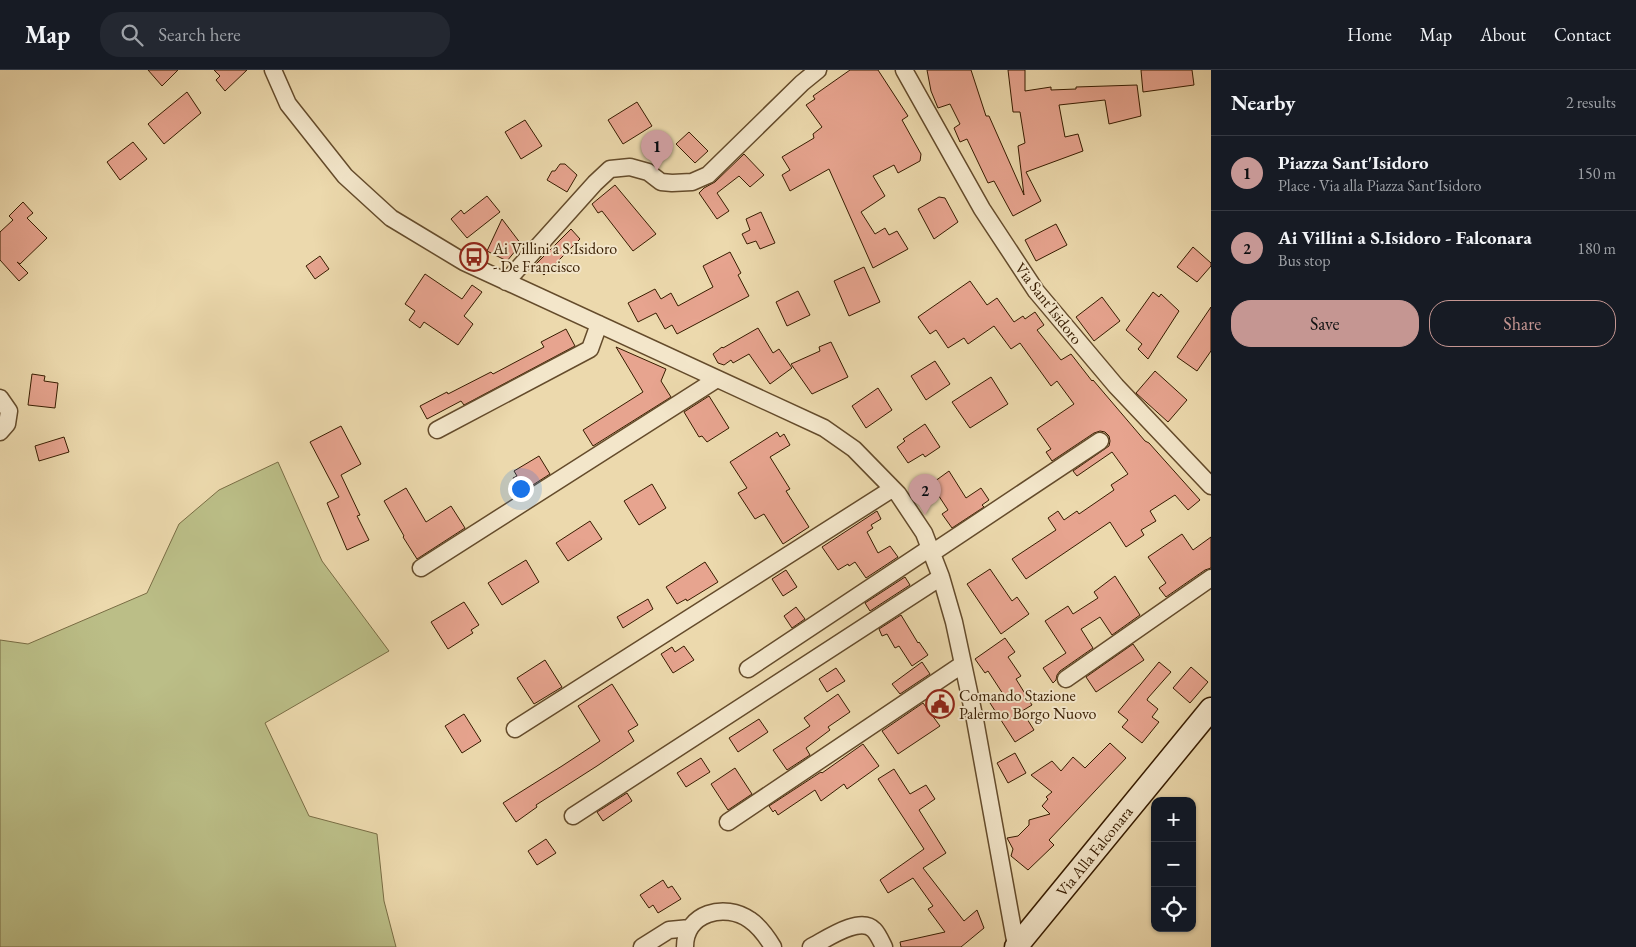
<!DOCTYPE html>
<html lang="en">
<head>
<meta charset="utf-8">
<style>
  body { margin:0; font-family:"EB Garamond",serif; background:#242831; color:#f1f3f6 }
  .controls { position:absolute; right:15px; bottom:15px; display:grid; overflow:hidden; border-radius:10px; box-shadow:0 1px 4px #0004 }
  .controls button { width:45px; height:45px; display:grid; place-items:center; padding:0; border:0; border-bottom:1px solid #363941; background:#171b24; color:#f1f3f6; font:25px sans-serif }
  .you { position:absolute; left:520px; top:418px; width:18px; height:18px; margin:-12px; border:4px solid #fff; border-radius:50%; background:#1a73e8; box-shadow:0 0 0 8px #1a73e833 }
  .badge { display:grid; place-items:center; width:32px; height:32px; border-radius:50%; background:#c59692; color:#111; font-size:16px; font-weight:700 }
  .pin { position:absolute; translate:-50% -41px; filter:drop-shadow(0 1px 2px #0008) }
  .pin::after { content:''; position:absolute; top:26px; width:18px; height:15px; background:inherit; clip-path:polygon(0 0,100% 0,50% 100%) }
  .list { margin:0; padding:0; list-style:none }
  h2 { display:flex; justify-content:space-between; align-items:center; height:65px; margin:0; padding:0 20px; font-size:21px }
  h2 small { font-size:16px; font-weight:400; color:#9ea1a6 }
  .list li { display:grid; grid-template-columns:32px 1fr auto; gap:15px; align-items:center; box-sizing:border-box; height:75px; padding:0 20px; border-top:1px solid #363941 }
  .list b { display:block; font-size:19px; white-space:nowrap }
  .list p { margin:0; font-size:16px; white-space:nowrap; color:#9ea1a6 }
  .list em { font-size:16px; font-style:normal; color:#9ea1a6 }
  .actions { display:flex; gap:10px; padding:15px 20px }
  .actions a { flex:1; padding:11px 0; border:1px solid #c59692; border-radius:20px; text-align:center; font-size:18px; color:#c59692 }
  .actions .main { background:#c59692; color:#111 }
  .icon { flex:none; width:28px; height:28px; fill:none; stroke:currentColor; stroke-width:2; stroke-linecap:round; stroke-linejoin:round }
  .map { position:relative; flex:none; width:1211px; height:877px; overflow:hidden }
  header { display:flex; align-items:center; gap:30px; box-sizing:border-box; height:70px; padding:0 25px; background:#171b24; border-bottom:1px solid #363941 }
  header strong { font-size:24px }
  nav { display:flex; gap:28px; margin-inline-start:auto; font-size:18px }
  .search { width:350px; height:45px; background:#242831; display:flex; align-items:center; gap:12px; box-sizing:border-box; padding:0 18px; border-radius:20px; color:#9ea1a6; font-size:19px }
  main { display:flex }
  aside { flex:1; background:#171b24 }
  .map>svg:first-child { display:block }
</style>
</head>
<body>
<header>
<strong>Map</strong>
<div class="search"><svg class="icon" aria-label="search" viewBox="0 0 24 24"><circle cx="10" cy="10" r="6"/><path d="M15 15l6 6"/></svg>Search here</div>
<nav><a>Home</a><a>Map</a><a>About</a><a>Contact</a></nav>
</header>
<main>
<div class="map">
<svg width="1211" height="877" viewBox="0 0 1211 877">
  <rect width="100%" height="100%" fill="#ecd9ad"/>
  <filter id="stains"><feTurbulence type="fractalNoise" baseFrequency=".004" numOctaves="4"/><feColorMatrix values="0 0 0 0 .2 0 0 0 0 .09 0 0 0 0 .02 0 0 0 .5 -.17"/></filter>
  <radialGradient id="worn" r=".72"><stop offset=".6" stop-color="#630" stop-opacity="0"/><stop offset="1" stop-color="#630" stop-opacity=".3"/></radialGradient>
  <!-- green -->
  <path fill="#bbbe87" stroke="#796d44" d="M278,392L322,491L389,581L265,653L309,746L377,764L384,831L396,877H0V570L28,574L147,523L179,454L219,420Z"/>
  <!-- building -->
  <path fill="#e7a48f" stroke="#371c00" d="M148,0H178L162,16Z
    M214,0H247L225,21L216,10L220,6Z
    M850,0H878L908,46L902,50L921,84L920,91L898,103L894,95L873,106L885,126L861,142L875,164L885,158L889,165L897,161L908,179L873,198L829,99L790,121L782,105L790,100L782,87L814,68L813,64L822,57L806,35L815,29L813,26Z
    M927,0H971L986,46H989L1024,125L1018,76L1025,73L1020,42H1013L1008,0H1025V21L1051,17V20L1076,19V17L1137,15L1141,46L1109,54L1105,30L1059,35L1065,67L1078,64L1083,81L1026,102L1041,131L1013,146L994,111L988,113L967,69L960,72L954,58L960,54L950,34L938,38L931,21Z
    M1141,0H1192L1194,15L1143,22Z
    M187,22L201,43L164,74L148,54Z
    M637,32L652,56L623,74L608,50Z
    M525,50L542,76L521,89L505,62Z
    M689,62L708,81L695,93L676,74Z
    M133,72L147,89L120,110L107,92Z
    M744,84L764,105L750,117L739,106L717,123L729,141L717,149L699,123L704,118L715,112Z
    M560,94H565L577,105L567,122L547,110L552,101H555Z
    M615,115L656,164L633,181L602,141L598,143L592,134Z
    M487,126L500,142L467,168L451,149L461,140L464,144Z
    M939,127L945,128L958,152L934,169L918,139Z
    M23,132L33,143L27,148L47,168L20,194L17,192L28,203L19,211L0,190V162L13,150L9,146Z
    M761,142L775,173L760,179L756,171L747,174L742,164L750,160L746,149Z
    M502,149L521,174L507,191L487,181Z
    M1056,154L1067,175L1036,191L1025,170Z
    M571,159L580,169L544,205L534,196Z
    M1193,177L1211,193V196L1197,212L1177,197Z
    M730,182L741,203L738,205L749,226L677,264L672,255L665,259L656,243L638,252L628,233L655,219L661,229L671,223L678,236L713,217L703,196Z
    M320,186L329,199L315,209L306,196Z
    M864,197L880,232L849,246L834,211Z
    M425,204L462,229L472,215L482,222L464,246L473,254L458,275L424,252L420,258L409,250L415,241L405,234Z
    M970,211L987,235L997,228L1014,252L1023,246L1025,249L1035,242L1044,255L1037,260L1061,290L1071,284L1092,311L1093,310L1145,371L1149,373L1200,430L1188,440L1175,425L1150,441L1156,451L1141,460L1144,465L1126,477L1110,452L1026,509L1012,489L1056,460L1048,448L1058,441L1064,450L1077,441L1079,444L1114,420L1111,415L1128,404L1112,382L1077,406L1073,401L1109,376L1110,371L1109,366L1105,362L1100,361L1094,363L1052,391L1046,382L1051,379L1037,359L1074,334L1057,311L1051,316L1020,273L1011,279L994,256L968,274L964,268L948,278L936,260L930,264L918,247Z
    M798,221L810,245L787,256L776,232Z
    M1153,222L1159,227L1161,224L1179,241L1148,289L1138,279L1142,274L1126,260Z
    M1102,227L1120,251L1094,271L1076,247Z
    M1211,237V281L1197,301L1177,287Z
    M758,258L773,283L779,279L792,298L770,314L749,284L733,293L731,290L724,295L718,293L713,284L722,277L723,278Z
    M566,259L575,276L464,335L461,331L427,349L420,336L447,322L448,324L491,302L493,304L544,277L541,272Z
    M831,272L848,307L812,324L791,294L820,281L819,277Z
    M616,277L666,299L661,311L671,327L593,376L583,360L643,322Z
    M935,291L950,314L926,330L911,306Z
    M1155,301L1187,330L1168,352L1136,323Z
    M32,304L45,306L44,311L58,313L55,338L28,335Z
    M991,307L1008,334L970,358L952,332Z
    M878,318L892,340L866,358L852,336Z
    M709,326L729,358L707,372L702,366L699,367L684,342Z
    M925,354L940,377L925,387L923,384L908,393L897,377L905,371L903,369Z
    M341,356L361,394L341,405L360,445L357,446L369,470L347,480L327,433L339,427L310,372Z
    M777,362L780,367L784,364L790,375L770,387L790,419L786,421L809,457L783,474L764,444L755,449L738,423L747,418L730,392Z
    M64,367L69,382L39,391L35,376Z
    M539,386L550,404L525,420L522,416L518,418L513,408L517,406L514,401Z
    M949,401L966,428L981,418L989,430L982,435L984,437L952,458L942,444L948,440L931,414Z
    M652,414L666,438L639,455L624,431Z
    M406,418L426,452L451,436L465,458L417,489L403,467L404,466L384,431Z
    M877,441L881,449L871,455L873,458L867,462L878,483L890,476L898,487L866,508L855,492L849,496L848,494L838,500L822,477Z
    M590,451L602,469L568,491L556,473Z
    M1182,464L1193,480L1211,467V498L1205,500L1166,527L1159,518L1166,513L1148,487Z
    M526,490L539,512L502,535L488,513Z
    M705,492L718,512L687,531L686,529L677,534L666,517Z
    M990,499L1012,531L1017,527L1029,544L1001,564L967,514Z
    M786,500L797,517L783,526L772,509Z
    M1115,506L1140,545L1112,565L1100,547L1081,559L1093,578L1060,601L1057,605L1056,610L1053,613L1043,598L1066,583L1045,551L1068,536L1073,544L1098,528L1094,522Z
    M905,507L910,515L870,541L865,533Z
    M648,529L653,539L623,558L617,547Z
    M464,532L479,555L471,560L473,563L448,579L431,552Z
    M796,537L805,549L792,558L784,546Z
    M901,545L918,573L919,572L928,585L912,596L899,576L895,578L887,564L882,566L879,559Z
    M1005,568L1015,582L1008,587L1021,606L1016,609L1032,635L1022,641L1034,660L1015,672L990,633L1003,624L988,601L985,603L975,589Z
    M1133,574L1144,590L1096,622L1086,607Z
    M684,576L694,590L673,603L661,584L672,577L675,582Z
    M545,590L562,617L534,634L517,608Z
    M922,592L930,604L900,624L892,614Z
    M1159,592L1171,602L1148,628L1147,630L1158,639L1152,647L1159,652L1142,673L1122,657L1128,650L1118,642Z
    M1191,597L1208,612L1190,633L1173,618Z
    M836,598L845,611L827,622L819,609Z
    M612,614L638,655L628,661L634,671L597,696L536,735L537,737L516,752L503,733L562,696L600,671L578,636Z
    M838,624L850,642L828,657L830,660L806,678L810,685L787,700L773,680L810,656L804,648Z
    M923,633L940,656L898,684L882,661Z
    M464,644L481,671L462,683L445,656Z
    M759,649L768,662L738,682L729,668Z
    M1110,673L1126,688L1049,770L1054,775L1028,800L1011,786L1013,779L1007,768L1018,766L1029,755V750L1050,744L1042,736L1048,729L1046,727L1052,722L1031,705L1052,691L1061,701L1073,687L1085,698Z
    M863,674L879,696L847,719L844,714L821,731L815,720L778,745L775,740L773,742L769,736L821,702L822,703Z
    M1015,683L1026,703L1008,713L997,693Z
    M701,688L710,702L686,717L677,703Z
    M735,698L752,724L728,740L711,714Z
    M894,699L910,724L926,715L935,729L919,740L946,783L923,798L964,851L977,840L984,858L961,877H901L900,872L945,862L928,839L933,836L913,808L888,823L880,810L924,779L878,709Z
    M627,723L632,731L603,751L597,742Z
    M546,769L556,783L537,795L528,781Z
    M663,810L668,818L672,816L681,829L658,843L653,835L649,838L640,825Z"/>
  <g fill="none" stroke-linecap="round" stroke-linejoin="round">
    <defs>
      <path id="street" d="M273,0L288,34L345,106L391,148L464,192L824,358L854,379L898,424L924,463L941,507L954,552L975,650L1016,876
        M904,0L982,139L1036,221L1116,316L1211,416
        M506,212L595,113L610,99L630,97L648,102L661,112L672,113L692,112L708,105L802,13L818,0
        M0,328L9,341L7,354L0,362
        M437,360L590,279L599,254
        M932,483L1100,371
        M421,498L717,309
        M748,599L930,478
        M1066,609L1211,508
        M515,659L892,419
        M573,746L941,507
        M728,752L963,594
        M642,877L669,860L690,858
        M685,877C685,843 725,832 750,850C759,856 767,867 773,877
        M811,877C825,870 860,845 874,860C878,864 881,871 884,877"/>
      <path id="secondary" d="M1016,877L1211,639"/>
    </defs>
    <!-- street casing -->
    <use href="#street" stroke="#644b2b" stroke-width="19"/>
    <!-- secondary casing -->
    <use href="#secondary" stroke="#371c00" stroke-width="25"/>
    <!-- street -->
    <use href="#street" stroke="#f3e6ca" stroke-width="16"/>
    <!-- secondary -->
    <use href="#secondary" stroke="#f3e6ca" stroke-width="22"/>
  </g>
  <!-- icons -->
  <defs>
    <symbol id="bus-ring" viewBox="-11 -11 22 22"><circle r="9.5" fill="#f3e6ca" stroke="#8f2418" stroke-width="1.5"/><path d="M-5-6H5V4H4V6H2V4H-2V6H-4V4H-5ZM-3.5-4V0h7V-4ZM-3.5 1.2v1.5H-2V1.2ZM2 1.2v1.5H3.5V1.2Z" fill="#8f2418"/></symbol>
    <symbol id="civic-ring" viewBox="-11 -11 22 22"><circle r="9.5" fill="#f3e6ca" stroke="#8f2418" stroke-width="1.5"/><path d="M-.6-6.5H3V-4.5H.6V-3L4-1V1h2V6H-6V1h2V-1L-.6-3ZM-1.2 2.5V6h2.4V2.5Z" fill="#8f2418"/></symbol>
  </defs>
  <g fill-rule="evenodd">
    <use href="#bus-ring" x="458" y="171" width="32" height="32"/>
    <use href="#civic-ring" x="924" y="618" width="32" height="32"/>
  </g>
  <g text-anchor="middle" stroke-width="4" stroke-linejoin="round" paint-order="stroke">
    <!-- poi labels -->
    <g font-size="16" fill="#371c00" stroke="#f3e6ca" text-anchor="start">
      <text x="493" y="184">Ai Villini a S.Isidoro<tspan x="493" dy="18">- De Francisco</tspan></text>
      <text x="959" y="631">Comando Stazione<tspan x="959" dy="18">Palermo Borgo Nuovo</tspan></text>
    </g>
    <!-- street labels -->
    <g font-size="16" fill="#371c00" stroke="#f3e6ca">
      <text transform="translate(1049 233) rotate(52)" y="6">Via Sant'Isidoro</text>
      <text transform="translate(1094 781) rotate(-51)" y="6">Via Alla Falconara</text>
    </g>
  </g>
  <rect width="100%" height="100%" filter="url(#stains)"/>
  <rect width="100%" height="100%" fill="url(#worn)"/>
</svg>
<div class="controls">
<button>+</button>
<button>−</button>
<button><svg class="icon" aria-label="locate" viewBox="0 0 24 24"><circle cx="12" cy="12" r="6"/><path d="M12 2v4M12 18v4M2 12h4M18 12h4"/></svg></button>
</div>
<div class="you"></div>
<div class="pin badge" style="left:657px;top:101px">1</div>
<div class="pin badge" style="left:925px;top:445px">2</div>
</div>
<aside>
<h2>Nearby<small>2 results</small></h2>
<ul class="list">
<li><span class="badge">1</span><div><b>Piazza Sant'Isidoro</b><p>Place · Via alla Piazza Sant'Isidoro</p></div><em>150 m</em></li>
<li><span class="badge">2</span><div><b>Ai Villini a S.Isidoro - Falconara</b><p>Bus stop</p></div><em>180 m</em></li>
</ul>
<div class="actions"><a class="main">Save</a><a>Share</a></div>
</aside>
</main>
</body>
</html>
